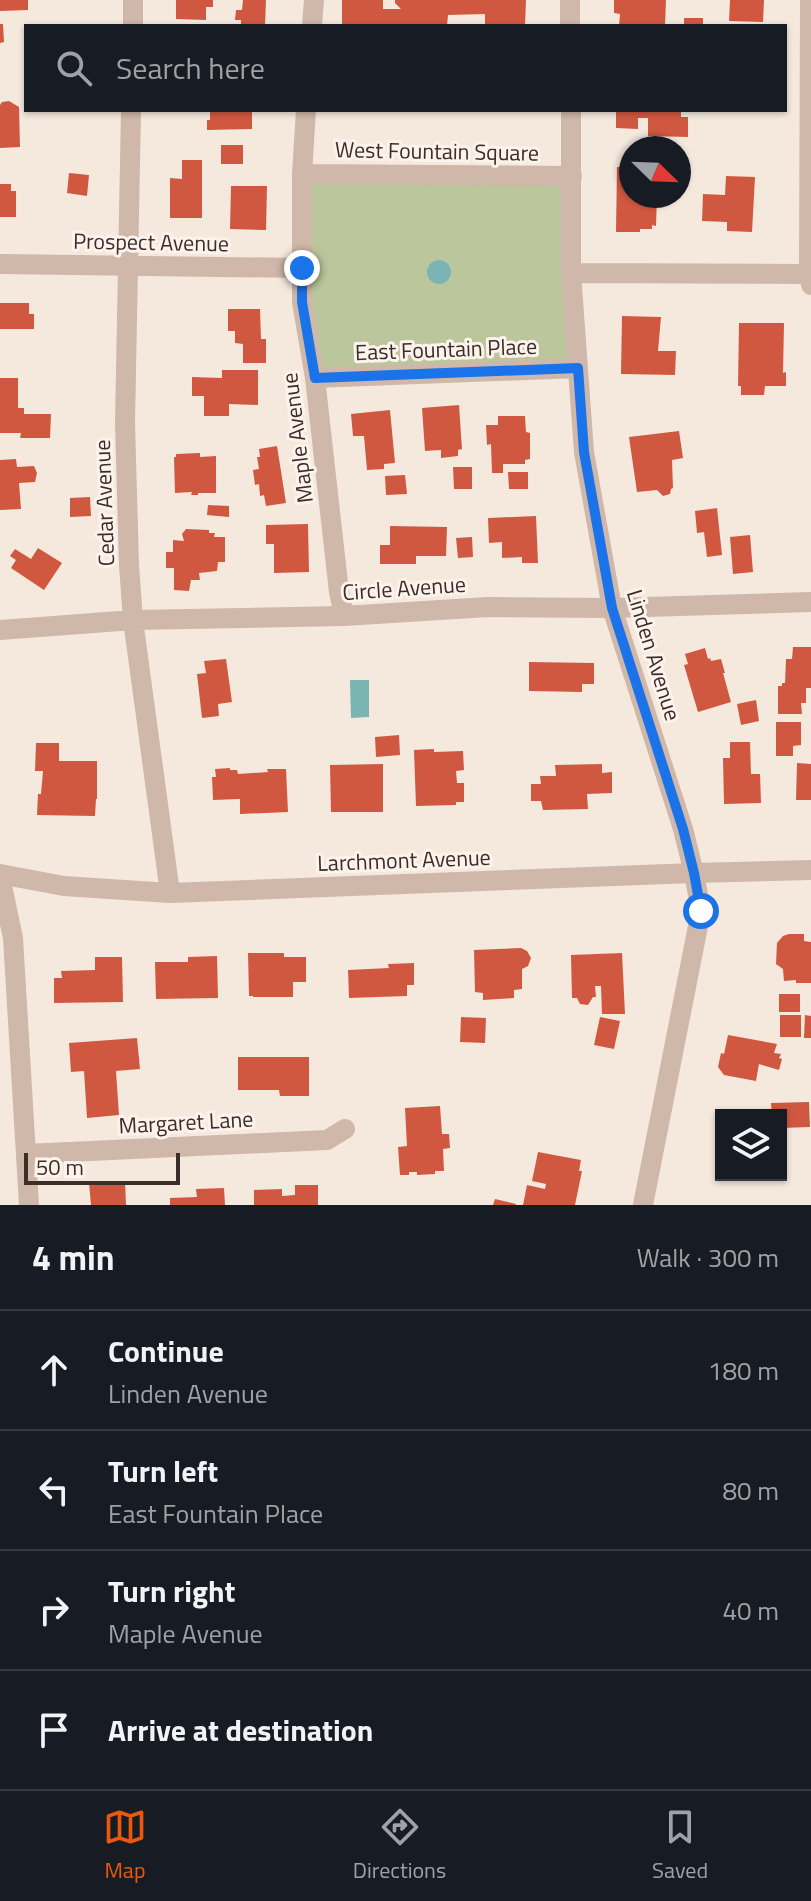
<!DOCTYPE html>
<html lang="en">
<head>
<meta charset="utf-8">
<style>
  body { margin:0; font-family:"Titillium Web",sans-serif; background:#242831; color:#f1f3f6 }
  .controls { position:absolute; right:24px; bottom:24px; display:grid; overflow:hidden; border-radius:0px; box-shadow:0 2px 6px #0004 }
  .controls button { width:72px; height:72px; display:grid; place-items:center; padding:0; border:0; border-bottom:2px solid #363941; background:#171b24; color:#f1f3f6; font:40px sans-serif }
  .compass { position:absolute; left:619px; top:136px; width:72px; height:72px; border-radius:50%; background:#171b24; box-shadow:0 2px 6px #0004; rotate:113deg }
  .scale { position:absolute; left:24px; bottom:20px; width:156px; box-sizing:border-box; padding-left:8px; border:4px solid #3b2d29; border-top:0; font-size:22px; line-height:28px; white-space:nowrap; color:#3b2d29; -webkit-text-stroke:6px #fcf3ec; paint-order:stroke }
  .stop { position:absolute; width:24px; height:24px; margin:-18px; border:6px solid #1a73e8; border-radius:50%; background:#fff }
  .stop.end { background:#1a73e8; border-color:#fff; box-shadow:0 2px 8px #0008 }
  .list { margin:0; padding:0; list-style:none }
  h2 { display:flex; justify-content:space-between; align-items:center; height:104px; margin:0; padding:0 32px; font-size:34px }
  h2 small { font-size:26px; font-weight:400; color:#9ea1a6 }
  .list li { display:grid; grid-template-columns:52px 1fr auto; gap:24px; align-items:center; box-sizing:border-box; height:120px; padding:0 32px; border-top:2px solid #363941 }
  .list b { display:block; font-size:30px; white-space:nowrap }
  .list p { margin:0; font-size:26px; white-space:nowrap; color:#9ea1a6 }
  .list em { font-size:26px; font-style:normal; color:#9ea1a6 }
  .icon { flex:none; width:44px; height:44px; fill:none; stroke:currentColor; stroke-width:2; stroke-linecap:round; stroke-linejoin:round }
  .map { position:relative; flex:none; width:811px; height:1205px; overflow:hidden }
  .search { position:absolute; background:#171b24; box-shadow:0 2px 6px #0004; left:24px; right:24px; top:24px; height:88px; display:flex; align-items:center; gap:20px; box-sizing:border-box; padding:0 28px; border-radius:0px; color:#9ea1a6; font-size:30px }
  .sheet { height:584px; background:#171b24 }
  nav { display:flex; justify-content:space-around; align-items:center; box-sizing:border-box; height:112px; border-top:2px solid #363941; background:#171b24; font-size:22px; color:#9ea1a6 }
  nav a { display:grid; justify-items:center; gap:4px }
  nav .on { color:#ea580c }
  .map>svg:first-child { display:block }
</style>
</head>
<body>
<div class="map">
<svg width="811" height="1205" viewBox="0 0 811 1205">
  <rect width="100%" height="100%" fill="#f5e9de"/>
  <!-- green -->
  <path fill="#bcc69c" d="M310,179L567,183L572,362L319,372L308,294Z"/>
  <!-- water -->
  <path fill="#7ab5b3" d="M427 272a12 12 0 1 1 24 0a12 12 0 1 1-24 0Z
    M350,680H369V717L351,718Z"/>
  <!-- building -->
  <path fill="#d15840" d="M0,0H28V10L0,11Z
    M176,0H213V7H206V20L176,19Z
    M243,0H266L265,26H241V20H235L236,10H242Z
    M342,0H383V9H401L395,3V0H526L525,26H485V14L448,15L447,26H406V24H383V26H342Z
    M614,0H666L665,26H619L620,14L614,13Z
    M730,0H764L763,22L729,21Z
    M684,18H703V26H684Z
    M0,24H3L4,42L0,43Z
    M9,101L19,107L20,147L0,148V105L2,102Z
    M210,110H252V129L207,130V120H210Z
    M616,110H681V117H688V137L648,136V118H638V129L616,128Z
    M221,145H243V164H221Z
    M182,160H202V218H170V178L182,179Z
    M617,167H631V196H657L656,226L652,225V229H640V232H616Z
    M69,173L89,175L87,196L67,193Z
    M726,176L755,177L752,232L727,231V222L702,221L703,194L725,195Z
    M0,184H11V191H16V217H0Z
    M231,186H267L266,230L230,229Z
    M0,303H29V314H34V329H0Z
    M228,309H260L261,339H266V363H243V344L235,343V331H228Z
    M622,316L661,317L658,351H676L675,375L621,374Z
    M739,323H784L783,373L786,372V386H765L764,395H741V386H738Z
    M222,370H258V405L229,404V416H204V396H192V377L222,378Z
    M0,378H18V408H24V414H51L50,438H20L21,433H0Z
    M459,405L462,449L458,450V456L441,458V450L425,451L422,408Z
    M390,410L395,463L384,464V469L367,470L364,436H353L351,414Z
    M498,416H525L526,432L530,433V459L525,460V464H503V473H492L491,444L487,445L486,425H498Z
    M679,431L683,458L672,460L673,488L671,489L670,494L663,496L657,490L637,492L629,437Z
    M277,446L286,503L266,506L264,495L260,496L259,484L255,485L253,470L259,469L257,457H260L259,449Z
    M200,453V457L216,456V493H198V495H191L192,492L175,493L174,457H176V454Z
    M16,459L17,467L34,466L37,473L35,482L19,483L21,509L0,510V460Z
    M453,467H472V489H454Z
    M508,472H528V489H509Z
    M405,475L407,494L386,495L385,476Z
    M90,497L91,516L70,517V498Z
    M208,505L229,506V517L207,515Z
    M717,508L722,555L707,557L704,532L697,533L695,511Z
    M536,516L538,563H522V557L502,558V542L489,543L488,518Z
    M308,524L309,572L274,573V544H266V525Z
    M390,526L447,527L446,556H416V564H380V545H390Z
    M186,529L209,530V533H215L214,537H225V562H218L217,571L199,573L200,580H191L189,591L174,590V568H166V552H173V540L184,541L182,534Z
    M750,535L753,572L733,574L730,537Z
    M472,537L473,557L458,558L456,538Z
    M38,548L62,563L44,590L11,568L16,560L10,556L15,549L31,559Z
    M793,647H811V688H806V703H801L802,714H778V686H782V683H785L786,659H792Z
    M705,648L708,659L710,658L711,661L721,659L725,673H723L731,702L698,712L684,665L688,664L685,654Z
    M226,659L232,702L218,704L219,716L202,718L197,674L206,673L204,661Z
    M529,662L594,663V684H582V692L529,691Z
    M756,700L759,721L741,725L737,704Z
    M776,722H801V745L793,746V756H776Z
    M399,735L400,755L376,757L375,737Z
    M730,742H750L751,774H760L761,803L724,804L723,758H730Z
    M36,743H59V761H97V799H96L95,816L37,815L38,794H41L43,771H35Z
    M434,749V752L463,751L464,770L456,771L457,783H464V802H456V805L416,806L414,750Z
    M797,763L811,764V800H796Z
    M383,764V812H331L330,765Z
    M602,764V773L612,772V793L587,794L588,809L543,810L541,801H531V784H541L540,776H556L555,765Z
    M230,768V770H237L238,774L268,772L267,769H286L288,812L240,814V799L213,800L212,777H216L215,769Z
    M789,934H804V941L811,942V983H796V980L784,981L783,969L776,964L777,943L783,936Z
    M521,948L527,951L531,958L528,966L522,969V989L514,990V998L483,1000V993L475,992L474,950Z
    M248,953H284V957H306V982H293V997H253V996H249Z
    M622,953L625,1014H602L601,986H595L596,997H593L588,1005L580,1004L577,998H572L571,955Z
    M217,956L218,998L156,999L155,962H188V957Z
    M95,957H122L123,1002L54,1003V978H62L61,971L95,970Z
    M414,963V985H407V996L349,998L348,970L389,968L388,964Z
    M779,994H800V1012H779Z
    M780,1015H801V1037H780Z
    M805,1015L811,1016V1038H804Z
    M461,1017L486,1018L485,1043L460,1042Z
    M600,1017L620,1021L614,1049L594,1045Z
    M728,1035L777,1044L774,1053L781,1054L779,1058L782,1059L779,1070L759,1064L756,1081L724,1075L718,1067L721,1053L724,1054Z
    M137,1038L140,1069L116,1071L119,1115L87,1118L84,1071L71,1072L69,1043Z
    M238,1057H309V1096H280L279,1090H238Z
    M809,1102L810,1127L781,1128V1115H772L771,1103Z
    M440,1106L442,1134H449L450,1148L443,1149L444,1171H435V1174L417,1175V1172H409V1175H400L398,1147L407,1146L405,1108Z
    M538,1152L581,1160L579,1171H582L575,1205H523L527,1185L545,1189L546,1184L532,1181Z
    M125,1181L126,1205H91L89,1183Z
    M295,1185H318V1205H254V1190L282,1189V1196L295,1195Z
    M224,1188L225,1205H170V1198L197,1197L196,1189Z
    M495,1199L516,1204V1205H493Z"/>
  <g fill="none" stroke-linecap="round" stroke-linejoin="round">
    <!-- minor -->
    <path stroke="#cfb7a9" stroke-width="20" d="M570,0V26
      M810,0L809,274L811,285
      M133,26V0
      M312,26L314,0
      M131,110L125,423L129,565L133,620L170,893
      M306,110L302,174V302L315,378L339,592L344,616
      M571,110V273L584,452L612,608L683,829L694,873L701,911L643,1205
      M302,174L572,176
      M0,264L302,268
      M571,273L811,274
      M315,378L578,368
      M0,630L133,620L344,616L488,607L612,608L811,602
      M0,876L13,938L29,1205
      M26,1154L327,1140L345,1129"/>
    <!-- tertiary -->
    <path stroke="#cfb7a9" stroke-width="20" d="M0,874L64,886L170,893L694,873L811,870"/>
  </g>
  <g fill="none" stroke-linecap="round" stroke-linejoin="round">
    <!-- route -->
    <path stroke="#1a73e8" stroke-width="10" d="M302,268V302L315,378L578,368L584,452L612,608L683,829L694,873L701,911"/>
  </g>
  <g text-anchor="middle" stroke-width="6" stroke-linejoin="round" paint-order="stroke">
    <!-- street labels -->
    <g font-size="22" fill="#3b2d29" stroke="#fcf3ec">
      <text transform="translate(437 151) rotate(1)" y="8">West Fountain Square</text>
      <text transform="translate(151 242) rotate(1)" y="8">Prospect Avenue</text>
      <text transform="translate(446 349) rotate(-2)" y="8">East Fountain Place</text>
      <text transform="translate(297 438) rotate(-97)" y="8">Maple Avenue</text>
      <text transform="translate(104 503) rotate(-92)" y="8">Cedar Avenue</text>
      <text transform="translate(404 588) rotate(-4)" y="8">Circle Avenue</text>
      <text transform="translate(654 655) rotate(73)" y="8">Linden Avenue</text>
      <text transform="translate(404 860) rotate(-2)" y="8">Larchmont Avenue</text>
      <text transform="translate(186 1122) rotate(-3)" y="8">Margaret Lane</text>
    </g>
  </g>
</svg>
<div class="controls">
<button><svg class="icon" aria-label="layers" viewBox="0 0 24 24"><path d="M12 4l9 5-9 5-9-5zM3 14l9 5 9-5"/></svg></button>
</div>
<svg class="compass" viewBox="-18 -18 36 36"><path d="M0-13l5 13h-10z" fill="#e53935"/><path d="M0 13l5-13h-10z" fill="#9ea1a6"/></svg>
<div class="scale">50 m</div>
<div class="stop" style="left:701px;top:911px"></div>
<div class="stop end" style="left:302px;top:268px"></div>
<div class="search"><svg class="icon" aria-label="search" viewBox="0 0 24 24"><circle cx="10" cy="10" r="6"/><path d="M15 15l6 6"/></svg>Search here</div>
</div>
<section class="sheet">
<h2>4 min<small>Walk · 300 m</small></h2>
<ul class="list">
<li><svg class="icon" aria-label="ahead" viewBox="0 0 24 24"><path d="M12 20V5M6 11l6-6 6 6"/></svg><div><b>Continue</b><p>Linden Avenue</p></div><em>180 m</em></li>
<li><svg class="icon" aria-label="left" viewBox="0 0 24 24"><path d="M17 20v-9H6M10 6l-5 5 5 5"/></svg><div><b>Turn left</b><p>East Fountain Place</p></div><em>80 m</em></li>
<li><svg class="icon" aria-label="right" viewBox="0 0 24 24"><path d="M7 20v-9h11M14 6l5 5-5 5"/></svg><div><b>Turn right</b><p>Maple Avenue</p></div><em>40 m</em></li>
<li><svg class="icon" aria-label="arrive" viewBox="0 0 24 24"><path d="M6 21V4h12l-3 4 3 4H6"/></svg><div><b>Arrive at destination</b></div></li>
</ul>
</section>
<nav>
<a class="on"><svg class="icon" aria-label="map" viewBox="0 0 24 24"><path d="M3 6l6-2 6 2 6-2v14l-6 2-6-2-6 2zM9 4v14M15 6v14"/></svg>Map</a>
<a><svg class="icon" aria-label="directions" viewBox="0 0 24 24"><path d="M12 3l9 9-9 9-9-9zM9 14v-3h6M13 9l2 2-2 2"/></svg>Directions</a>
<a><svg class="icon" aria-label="saved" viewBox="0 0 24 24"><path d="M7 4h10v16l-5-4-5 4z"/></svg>Saved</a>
</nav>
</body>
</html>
